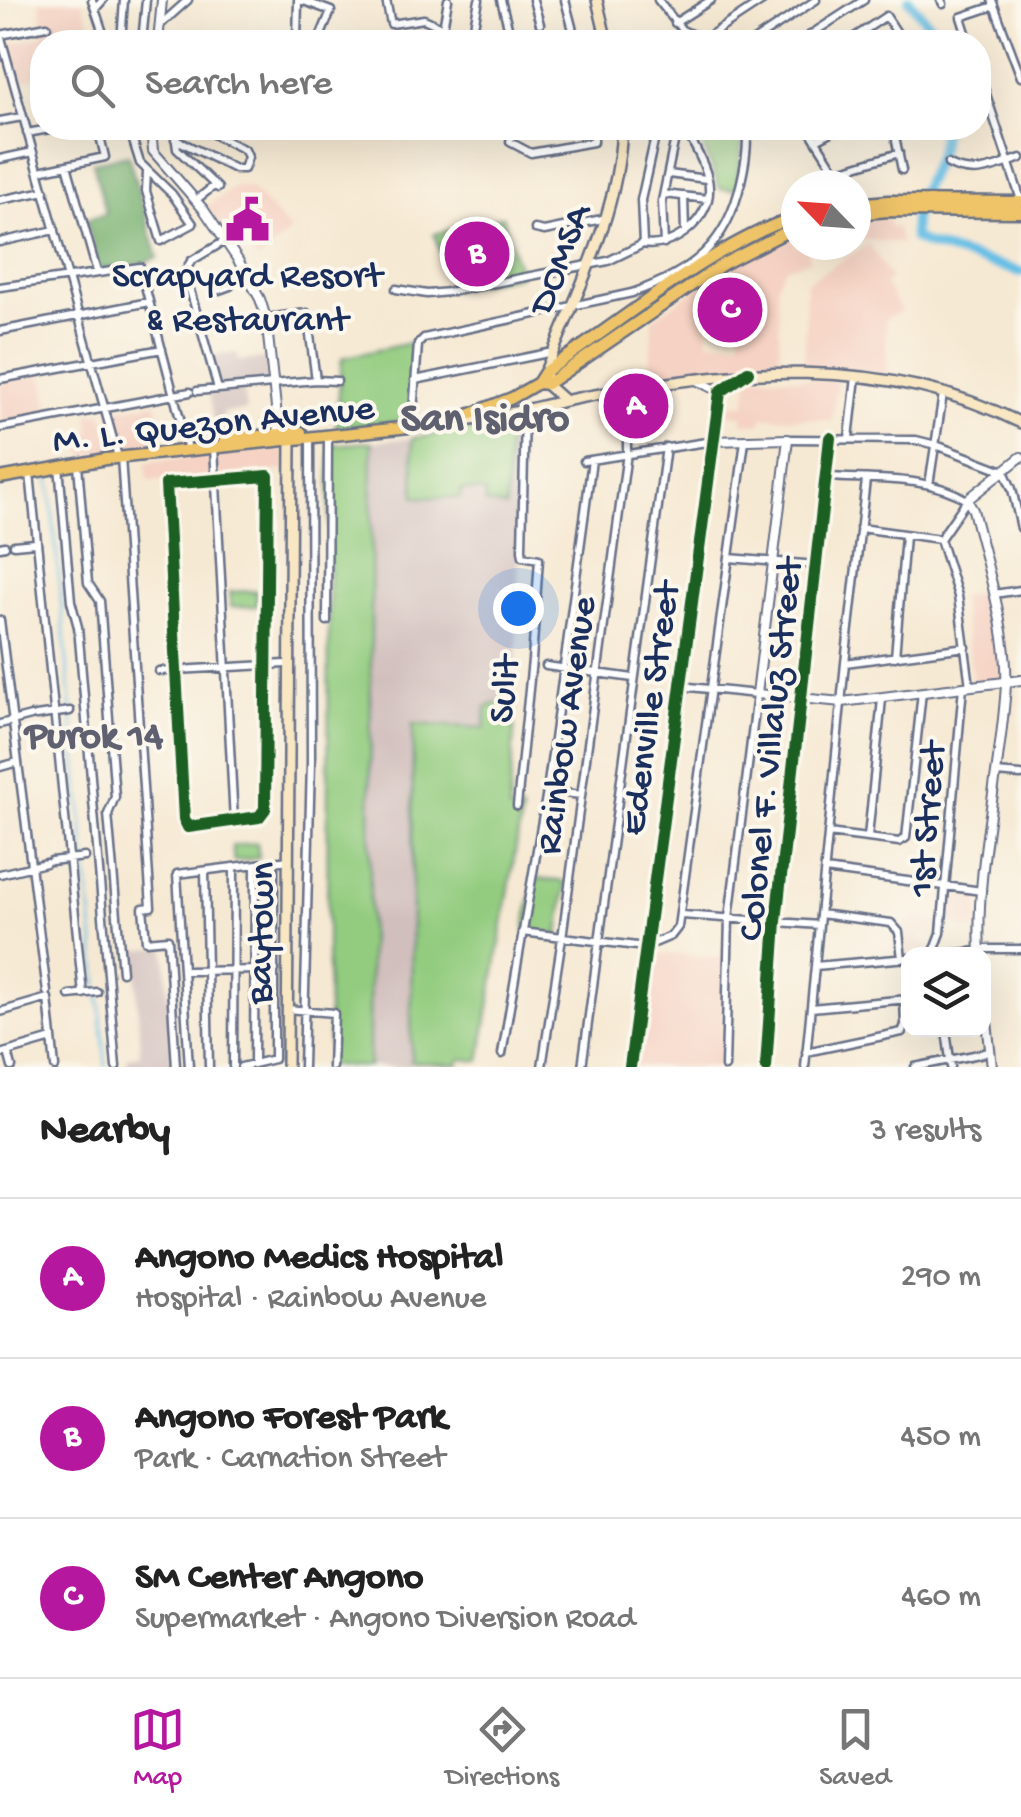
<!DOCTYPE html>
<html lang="en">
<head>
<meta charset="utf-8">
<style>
  body { margin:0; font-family:"Gochi Hand",sans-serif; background:#f2f2f2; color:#222 }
  .controls { position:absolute; right:30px; bottom:30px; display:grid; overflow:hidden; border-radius:20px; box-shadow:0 10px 40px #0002 }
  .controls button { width:90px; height:90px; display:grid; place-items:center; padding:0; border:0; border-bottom:2px solid #e0e0e0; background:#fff; color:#222; font:50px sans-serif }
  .compass { position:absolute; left:781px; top:170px; width:90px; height:90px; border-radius:50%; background:#fff; box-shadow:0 10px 40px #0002; rotate:295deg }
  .you { position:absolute; left:518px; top:608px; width:35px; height:35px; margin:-25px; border:8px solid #fff; border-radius:50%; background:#1a73e8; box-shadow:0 0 0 15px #1a73e833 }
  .badge { display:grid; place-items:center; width:65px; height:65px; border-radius:50%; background:#b5179e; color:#fff; font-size:32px; font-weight:700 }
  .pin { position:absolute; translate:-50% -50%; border:5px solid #fff; box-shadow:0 2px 10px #0006 }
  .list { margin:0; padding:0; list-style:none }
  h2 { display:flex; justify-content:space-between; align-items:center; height:130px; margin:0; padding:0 40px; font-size:42px }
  h2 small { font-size:32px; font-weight:400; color:#767676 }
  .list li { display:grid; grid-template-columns:65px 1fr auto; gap:30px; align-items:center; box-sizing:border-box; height:160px; padding:0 40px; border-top:2px solid #e0e0e0 }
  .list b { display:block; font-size:38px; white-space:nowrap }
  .list p { margin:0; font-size:32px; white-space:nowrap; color:#767676 }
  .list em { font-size:32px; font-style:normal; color:#767676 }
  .icon { flex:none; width:55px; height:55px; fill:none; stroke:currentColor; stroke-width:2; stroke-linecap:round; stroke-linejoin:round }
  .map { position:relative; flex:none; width:1021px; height:1067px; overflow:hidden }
  .search { position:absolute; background:#fff; box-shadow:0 10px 40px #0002; left:30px; right:30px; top:30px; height:110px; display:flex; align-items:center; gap:25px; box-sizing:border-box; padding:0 35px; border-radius:40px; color:#767676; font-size:38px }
  .sheet { height:610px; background:#fff }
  nav { display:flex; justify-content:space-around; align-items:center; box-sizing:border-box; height:140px; border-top:2px solid #e0e0e0; background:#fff; font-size:28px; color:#767676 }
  nav a { display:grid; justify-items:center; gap:5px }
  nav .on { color:#b5179e }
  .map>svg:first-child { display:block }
</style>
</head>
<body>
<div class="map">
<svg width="1021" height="1067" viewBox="0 0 1021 1067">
  <rect width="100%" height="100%" fill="#fbf7ec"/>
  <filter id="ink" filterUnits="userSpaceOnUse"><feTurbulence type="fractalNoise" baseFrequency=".01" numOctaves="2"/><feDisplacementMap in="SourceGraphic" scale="20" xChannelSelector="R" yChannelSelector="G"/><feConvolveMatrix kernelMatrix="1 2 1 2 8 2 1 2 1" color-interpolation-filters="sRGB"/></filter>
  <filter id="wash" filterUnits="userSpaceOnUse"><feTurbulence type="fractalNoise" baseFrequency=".0048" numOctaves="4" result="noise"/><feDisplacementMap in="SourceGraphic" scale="40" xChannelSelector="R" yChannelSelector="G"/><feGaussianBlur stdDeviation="2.25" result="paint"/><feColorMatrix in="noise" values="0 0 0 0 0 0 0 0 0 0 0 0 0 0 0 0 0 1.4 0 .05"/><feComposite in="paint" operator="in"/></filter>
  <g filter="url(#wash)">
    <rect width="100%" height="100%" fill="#f6e9d3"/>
    <!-- built -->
    <path fill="#f5d2c3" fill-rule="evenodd" d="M40,0H82L95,42H42V76L17,82L7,44L43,36Z
      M238,185L251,189L291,231L259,260L229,227L223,232L205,207Z
      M887,217L890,227L897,228L901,244L861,239L856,231V220Z
      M796,232V245H805L810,260L785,268L777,284L781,367L708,370L650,379L652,319L726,268ZM737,317L740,319V341H708V324Z
      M869,244L891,279L885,284L901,311L885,319L887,376L804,367L806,282Z
      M42,375L50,414L0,423V383Z
      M749,375L838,380L832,420L762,417L761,424L743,423V415L721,413L722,403L745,404Z
      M156,402L162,442L121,448L110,411Z
      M621,408L624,423L594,429L591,414Z
      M103,413L113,450L84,455L81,435L91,433L88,415Z
      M288,448V470L148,481L146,462Z
      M989,591L1003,678L973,683L960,597Z
      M946,891L980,895L977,929H960V924L943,922Z
      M917,917L938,919L936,935L922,933L919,937L930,953L905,956L902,928L911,918Z
      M651,953L725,958L720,1067H634L642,1022L647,955Z"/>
    <!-- industrial -->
    <path fill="#d1bfbd" d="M237,353L239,361L269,359L271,382L220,387L211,356Z
      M243,389L246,411L223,412L225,434L216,439L209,392Z
      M521,420L516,702L496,703L485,728L413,724L410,1067H370L372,442L412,438L415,497H460V490L485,492L505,508L508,423Z
      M165,947L173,1067H127V1057L140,1055L135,950Z"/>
    <!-- green -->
    <path fill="#93cc7f" stroke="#577e6e" stroke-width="2.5" d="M696,128H744L737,189H720Z
      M503,216L520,275L452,289L434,234Z
      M414,342L409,421L336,427L342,358Z
      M508,423L506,508L485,503V492L461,490L460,498L415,497L412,438Z
      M372,442L369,1067L329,1065L327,948L330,445Z
      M256,591L257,606L231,607L230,592Z
      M516,702L509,810L522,811L480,1061L460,1059L458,1065L411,1062L413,724L485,728L486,708L496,703Z
      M257,843L259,858L234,861L232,846Z
      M534,878L566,882L559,935L525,929Z"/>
    <!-- forest -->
    <path fill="#76b06e" stroke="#487066" stroke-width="2.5" d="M128,155L158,258L139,264L99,269L86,219L106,214L93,162Z"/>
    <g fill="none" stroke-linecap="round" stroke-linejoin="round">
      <!-- stream -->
      <path stroke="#68bfe5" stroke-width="2.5" d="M49,475L106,1067"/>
      <!-- river -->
      <path stroke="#68bfe5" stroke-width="10" d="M909,0L933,29L935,42
        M942,128C943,170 909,189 914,238L925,244L1021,272"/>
    </g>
  </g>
  <g filter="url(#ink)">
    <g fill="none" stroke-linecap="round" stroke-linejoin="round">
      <defs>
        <path id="minor" d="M92,0L106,42
          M301,0L331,11L318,42
          M386,0L391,24L424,19L473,42
          M501,0L512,42
          M533,0L540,24
          M565,0L576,42
          M658,0L682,30L709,42
          M941,0L943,4
          M992,0L1021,77
          M95,9L103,0
          M675,23L711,0
          M160,25L188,0
          M443,28L448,0
          M0,34L118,457
          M0,35L47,26
          M703,40L764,0
          M121,42L124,0
          M142,42L146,0
          M297,42L298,0
          M471,42L479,0
          M752,42L816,0
          M799,42L864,0
          M847,42L886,16L903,42
          M969,42L961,17L994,6
          M978,70L1020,197
          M0,121L22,117
          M129,128L140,163L172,194L193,224L161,241L146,191L147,172
          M174,128L177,149L218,188
          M513,128L510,142L531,153L593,142V128
          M808,128L836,172L840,185
          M27,133L55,128
          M175,139L235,169H244L248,157L245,150L201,128
          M816,140L839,128
          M896,141L902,170
          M0,159L33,152
          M948,164C973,178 996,167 1021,158
          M67,165L97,272
          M39,171L105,157L98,128
          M836,172L899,153
          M669,174L706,179
          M664,194L708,199
          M684,196L685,232
          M0,200L45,191
          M196,200L214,186
          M535,229L544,231L607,218
          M0,242L55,230
          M643,244C673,250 711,219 709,188C709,169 693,145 685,128
          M643,244L641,200L657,128
          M664,244L662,201L677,128
          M0,287L140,267L188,449
          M396,289L427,294L449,292L608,261L643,244
          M219,290L230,286L243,268
          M266,318L307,313L316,380
          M0,331L149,302
          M0,379L162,349
          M415,380L553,352
          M218,389L185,272L191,261L225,241
          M197,391L316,380L337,381
          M412,427L418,344L424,338L632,293C692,272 727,245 741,182C745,165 749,145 746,128
          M0,428L190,392
          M849,438L856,377
          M788,439L916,440L936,445L1004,471L1012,489L1021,528
          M214,447L234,821
          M121,457L151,907L143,908L146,941L168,939L176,1067
          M584,461L713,441
          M78,465L88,583L100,601L115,797L108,814L122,972
          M59,466L71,601L78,627L116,1067
          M30,473L83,994
          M268,476L265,809L259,817L188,827L184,819L166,484Z
          M827,477C872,480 928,475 967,500L940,539
          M929,485L943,394
          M860,528L940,539
          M940,539L958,596L970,686
          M14,545L35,543
          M0,547L5,546
          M729,558L817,565
          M994,594L1021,590
          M0,620L47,992
          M327,621L328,437
          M895,657L905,536
          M845,663L966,647
          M546,666L633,678
          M159,671L286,664
          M680,686L757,694L729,918L725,1067
          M36,716L70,711
          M0,724L31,716
          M0,767L18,762
          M996,773L1021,775
          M547,791L581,795
          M517,806L532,660L539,559L523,556L522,550L525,410
          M828,833L899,842L906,838L922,692
          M868,837L882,699
          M51,861L85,857
          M825,870L982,891
          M205,871L209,1067
          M0,874L46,863
          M820,914L891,923L899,932L902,959
          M682,915L819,925
          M522,932L645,947L671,936L678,927L745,441
          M980,949H1021
          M933,954L941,933L963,687
          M946,954L980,951
          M815,966L908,958
          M184,971L275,970
          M69,995L97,992
          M811,1008L908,999
          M287,1009L334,1013L332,1067
          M0,1012L48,998L55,1067
          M946,1030L951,1067
          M8,1052L12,1067
          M806,1052L902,1032L905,1025L904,999
          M0,1054L52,1039
          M502,1054L547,791L592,460
          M254,1064L255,865
          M189,1067L177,874L289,860
          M233,1067L234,867
          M241,1067L274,1059V862
          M303,1067L311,762L310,438
          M542,1067L562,938L627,453V419L621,390
          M582,1067L666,447
          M766,1067L776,921L830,438
          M805,1067L845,663L866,480
          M915,1067L989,1052"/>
        <path id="tertiary" d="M158,42L162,0
          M151,128L153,151L204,210L238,260L260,299L266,318L279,434
          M694,379L720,392
          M713,441L788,439L757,694L842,702L1021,680
          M980,954C975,865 1001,774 1006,684C1009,636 985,558 973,510L967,500L1021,457
          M984,994L992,1067
          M630,1067L720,392L744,375"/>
        <path id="secondary" d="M597,0L607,42
          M565,401L547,385L545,372C577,291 618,216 622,128
          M456,422C499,418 541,405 584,397C732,369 881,353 1021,423
          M287,1067L291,440"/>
        <path id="primary" d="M856,204L888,201L1021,202
          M856,214L888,211L1021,212
          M538,383L547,384L723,264L796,227
          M222,446L226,439L301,432
          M0,478L106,459L448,423L512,398L538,383L545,372C618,324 714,243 796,217"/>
      </defs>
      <!-- minor casing -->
      <use href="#minor" stroke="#687087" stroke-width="11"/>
      <!-- tertiary casing -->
      <use href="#tertiary" stroke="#687087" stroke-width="12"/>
      <!-- secondary casing -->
      <use href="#secondary" stroke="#687087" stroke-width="14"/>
      <!-- primary casing -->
      <use href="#primary" stroke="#687087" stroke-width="15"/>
      <!-- minor -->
      <use href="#minor" stroke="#fff" stroke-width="6"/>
      <!-- tertiary -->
      <use href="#tertiary" stroke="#fff" stroke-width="8"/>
      <!-- secondary -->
      <use href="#secondary" stroke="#f9e7c3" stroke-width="9"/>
      <!-- primary -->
      <use href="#primary" stroke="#efc469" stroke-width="10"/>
      <defs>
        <path id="cycleway" d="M268,476L265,809L259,817L188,827L184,819L166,484Z
          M630,1067L720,392L748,372
          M766,1067L776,921L830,438"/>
      </defs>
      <!-- cycleway casing -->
      <use href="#cycleway" stroke="#fbf7ec" stroke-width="19"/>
      <!-- cycleway -->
      <use href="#cycleway" stroke="#1b5e20" stroke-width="12"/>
    </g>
  </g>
  <!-- icons -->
  <defs>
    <symbol id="civic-bare" viewBox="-9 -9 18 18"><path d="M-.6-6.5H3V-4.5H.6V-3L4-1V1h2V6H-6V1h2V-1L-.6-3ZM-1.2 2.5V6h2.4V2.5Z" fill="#b5179e" stroke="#fbf7ec" stroke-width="2.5" paint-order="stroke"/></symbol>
  </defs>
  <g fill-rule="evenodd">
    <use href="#civic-bare" x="216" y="188" width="63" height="63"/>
  </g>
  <g text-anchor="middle" stroke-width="8" stroke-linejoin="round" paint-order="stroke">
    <!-- street labels -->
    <g font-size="38" fill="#1b2f5e" stroke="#fbf7ec">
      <text transform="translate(557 258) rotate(-69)" y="13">DOMSA</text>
      <text transform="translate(213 421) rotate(-6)" y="13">M. L. Quezon Avenue</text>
      <text transform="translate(501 689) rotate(-84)" y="13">Sulit</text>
      <text transform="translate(647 708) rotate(-82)" y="13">Edenville Street</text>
      <text transform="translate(563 725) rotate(-82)" y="13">Rainbow Avenue</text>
      <text transform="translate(767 749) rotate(-84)" y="13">Colonel F. Villaluz Street</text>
      <text transform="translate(924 819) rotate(-85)" y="13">1st Street</text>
      <text transform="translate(258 933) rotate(-89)" y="13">Baytown</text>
    </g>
    <!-- poi labels -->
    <g font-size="38" fill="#1b2f5e" stroke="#fbf7ec">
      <text x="247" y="285">Scrapyard Resort<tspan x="247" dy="44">&amp; Restaurant</tspan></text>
    </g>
    <!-- neighbourhood labels -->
    <g font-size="40" font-weight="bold" fill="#606170" stroke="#fbf7ec">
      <text x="94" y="746">Purok 14</text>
    </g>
    <!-- quarter labels -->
    <g font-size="42" font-weight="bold" fill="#606170" stroke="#fbf7ec">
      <text x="485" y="429">San Isidro</text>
    </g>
  </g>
</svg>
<div class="controls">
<button><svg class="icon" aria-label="layers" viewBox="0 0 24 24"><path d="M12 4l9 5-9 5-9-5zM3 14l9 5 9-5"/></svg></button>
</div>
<svg class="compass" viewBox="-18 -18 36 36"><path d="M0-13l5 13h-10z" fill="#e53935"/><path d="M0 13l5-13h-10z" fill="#767676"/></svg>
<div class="you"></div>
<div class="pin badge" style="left:636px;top:406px">A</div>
<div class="pin badge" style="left:477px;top:254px">B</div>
<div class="pin badge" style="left:730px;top:310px">C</div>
<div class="search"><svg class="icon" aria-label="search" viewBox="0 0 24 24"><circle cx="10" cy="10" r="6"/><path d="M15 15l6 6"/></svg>Search here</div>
</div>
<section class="sheet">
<h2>Nearby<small>3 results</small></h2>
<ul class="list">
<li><span class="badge">A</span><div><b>Angono Medics Hospital</b><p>Hospital · Rainbow Avenue</p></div><em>290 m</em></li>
<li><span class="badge">B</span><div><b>Angono Forest Park</b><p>Park · Carnation Street</p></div><em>450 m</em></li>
<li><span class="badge">C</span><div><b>SM Center Angono</b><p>Supermarket · Angono Diversion Road</p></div><em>460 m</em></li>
</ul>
</section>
<nav>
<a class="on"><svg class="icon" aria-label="map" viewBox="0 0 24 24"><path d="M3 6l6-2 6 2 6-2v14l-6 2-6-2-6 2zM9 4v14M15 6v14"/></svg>Map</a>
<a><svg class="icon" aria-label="directions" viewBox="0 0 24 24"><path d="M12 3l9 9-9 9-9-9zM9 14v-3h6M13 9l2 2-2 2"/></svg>Directions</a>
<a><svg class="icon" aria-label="saved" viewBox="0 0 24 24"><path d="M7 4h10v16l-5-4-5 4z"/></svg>Saved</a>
</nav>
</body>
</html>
